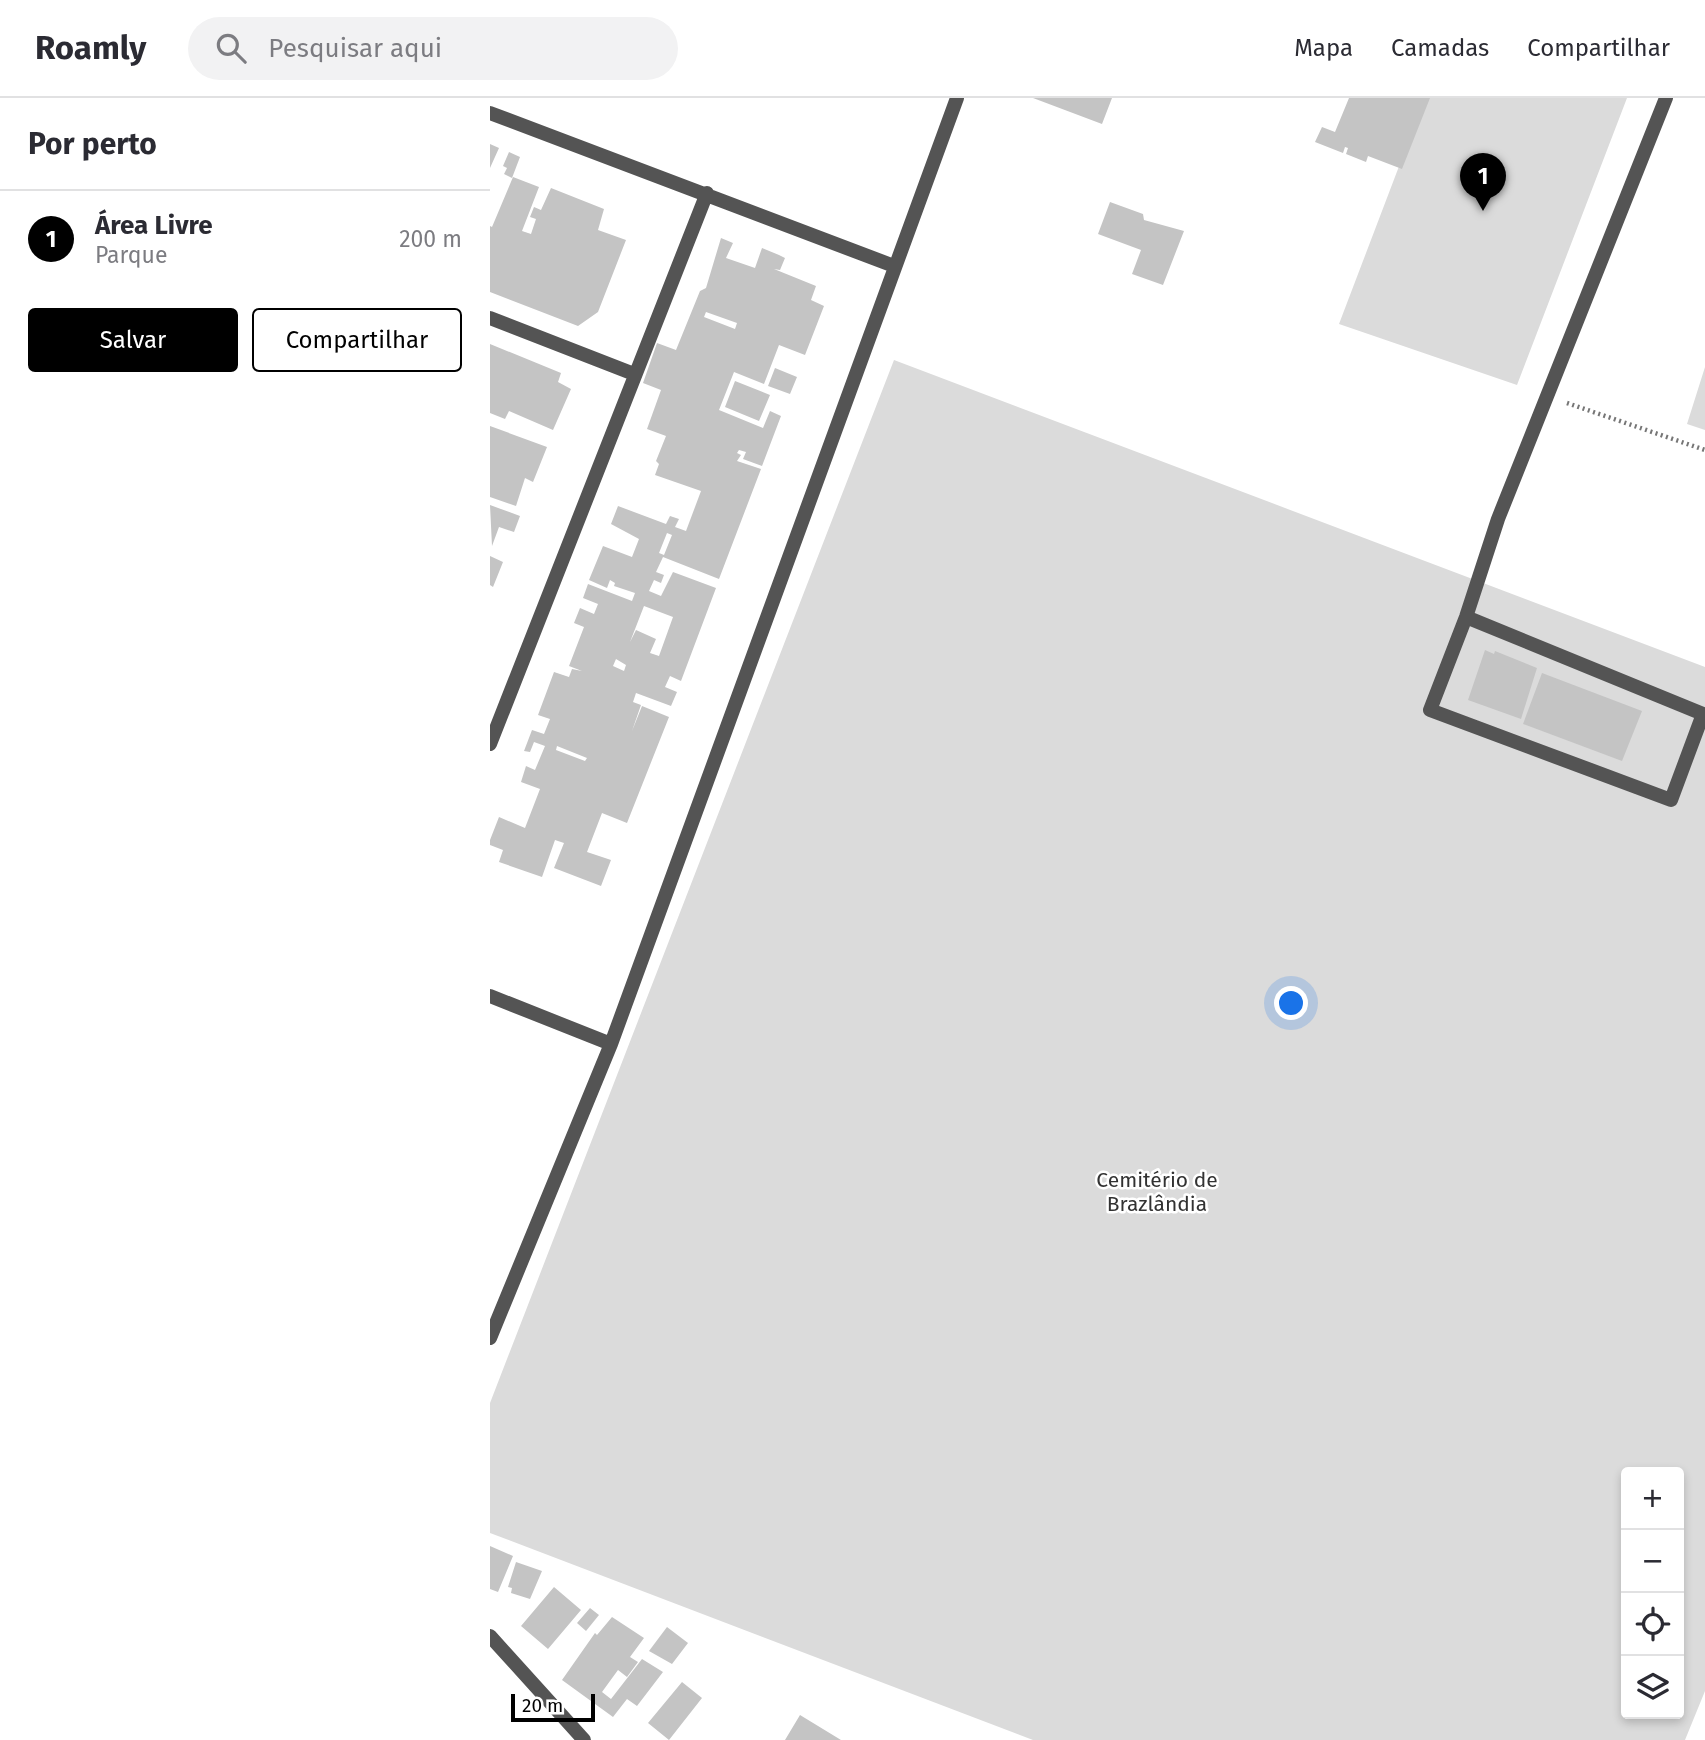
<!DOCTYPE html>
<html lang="pt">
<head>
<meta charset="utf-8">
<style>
  body { margin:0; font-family:"Fira Sans",sans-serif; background:#f2f2f3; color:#2b2b33 }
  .controls { position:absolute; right:21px; bottom:21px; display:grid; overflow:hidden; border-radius:7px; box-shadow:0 4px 10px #0003 }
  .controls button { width:63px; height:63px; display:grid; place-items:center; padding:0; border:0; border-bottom:2px solid #e1e1e2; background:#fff; color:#2b2b33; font:35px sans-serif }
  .scale { position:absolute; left:21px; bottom:18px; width:84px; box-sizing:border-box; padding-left:7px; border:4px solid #000; border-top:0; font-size:19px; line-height:24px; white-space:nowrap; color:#000; -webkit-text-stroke:5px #fff; paint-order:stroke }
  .you { position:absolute; left:802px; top:906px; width:24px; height:24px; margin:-18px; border:5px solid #fff; border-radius:50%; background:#1a73e8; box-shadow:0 0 0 10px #1a73e833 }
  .badge { display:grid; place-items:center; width:46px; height:46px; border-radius:50%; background:#000; color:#fff; font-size:23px; font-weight:700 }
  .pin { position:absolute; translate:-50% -58px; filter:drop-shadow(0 2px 4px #0008) }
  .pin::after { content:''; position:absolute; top:37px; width:24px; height:21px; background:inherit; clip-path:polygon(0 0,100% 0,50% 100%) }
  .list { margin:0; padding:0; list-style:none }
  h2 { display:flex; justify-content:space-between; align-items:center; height:91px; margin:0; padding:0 28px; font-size:30px }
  h2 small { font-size:23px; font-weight:400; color:#7c7c81 }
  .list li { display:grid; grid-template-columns:46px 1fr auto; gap:21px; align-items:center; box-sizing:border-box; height:98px; padding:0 28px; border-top:2px solid #e1e1e2 }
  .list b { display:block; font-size:26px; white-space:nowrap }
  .list p { margin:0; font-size:23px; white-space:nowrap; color:#7c7c81 }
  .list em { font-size:23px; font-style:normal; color:#7c7c81 }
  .actions { display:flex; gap:14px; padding:21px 28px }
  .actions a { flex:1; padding:16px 0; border:2px solid #000; border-radius:7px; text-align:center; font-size:24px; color:#000 }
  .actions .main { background:#000; color:#fff }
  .icon { flex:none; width:38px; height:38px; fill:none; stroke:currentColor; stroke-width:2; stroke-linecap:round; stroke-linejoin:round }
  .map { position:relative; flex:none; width:1215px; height:1642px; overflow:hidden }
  header { display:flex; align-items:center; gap:42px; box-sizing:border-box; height:98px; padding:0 35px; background:#fff; border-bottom:2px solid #e1e1e2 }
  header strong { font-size:33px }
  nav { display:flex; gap:38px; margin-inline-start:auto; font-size:24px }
  .search { width:490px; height:63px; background:#f2f2f3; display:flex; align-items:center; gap:18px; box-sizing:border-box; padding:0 24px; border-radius:38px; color:#7c7c81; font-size:26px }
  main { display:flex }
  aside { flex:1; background:#fff }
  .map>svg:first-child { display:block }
</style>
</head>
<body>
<header>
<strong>Roamly</strong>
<div class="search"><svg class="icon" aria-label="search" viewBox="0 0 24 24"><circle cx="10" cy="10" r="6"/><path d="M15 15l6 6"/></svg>Pesquisar aqui</div>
<nav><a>Mapa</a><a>Camadas</a><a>Compartilhar</a></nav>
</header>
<main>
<aside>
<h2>Por perto<small></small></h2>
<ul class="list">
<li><span class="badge">1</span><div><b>Área Livre</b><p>Parque</p></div><em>200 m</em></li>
</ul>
<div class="actions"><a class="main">Salvar</a><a>Compartilhar</a></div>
</aside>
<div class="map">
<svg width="1215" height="1642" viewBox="0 0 1215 1642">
  <rect width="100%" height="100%" fill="#fff"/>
  <!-- green -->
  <path fill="#dbdbdb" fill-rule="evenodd" d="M935,0H1137L1027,287L849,226Z
    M404,262L1215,569V1593L1195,1642H543L0,1435V1305ZM1136,1374H1189V1616H1136Z
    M1215,269V332L1197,326Z"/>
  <!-- building -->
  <path fill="#c4c4c4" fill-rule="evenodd" d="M543,0H622L612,26Z
    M859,0H940L912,71L878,58L876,64L856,56L858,50L855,49L853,55L825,44L832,29L845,34Z
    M0,46L9,50L0,70Z
    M19,54L30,59L22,80L14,76L17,70L13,68Z
    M23,79L49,89L32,133L41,136L46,121L40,119L44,109L51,112L61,90L114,111L108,132L136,142L108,214L88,228L0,194V128L2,129Z
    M620,104L653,116L654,122L694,133L673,187L642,176L651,152L608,136Z
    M231,140L243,145L236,160L265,170L272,150L289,157L295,160L290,172L284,171L326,188L321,202L334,208L315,257L289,247L274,286L244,274L229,312L273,330L280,313L291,318L272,368L253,361L256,354L249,352L247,355L251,357L247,363L271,371L229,481L173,459L166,474L174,477L171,485L164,482L159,493L171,498L183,474L226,490L191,583L180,578L175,589L187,594L181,608L146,595L143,604L151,607L142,633L152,608L179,619L137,725L112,715L97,754L121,762L111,788L64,770L74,745L65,742L52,779L9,764L13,752L0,747V742L9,719L35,730L50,691L31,684L36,668L45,672L55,648L44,644L40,654L34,653L42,632L54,636L60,621L48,617L64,574L79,579L82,571L92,573L79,568L94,529L84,525L90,510L104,516L108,506L93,500L98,486L142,503L145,495L124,488L125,485L120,482L117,490L99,482L113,448L142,459L149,441L121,426L128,408L176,426L180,418L189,421L185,429L196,433L211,393L165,377L169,366L166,363L176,338L157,331L171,292L153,285L167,245L186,252L210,193L216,190ZM216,214L247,225L245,231L214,219ZM177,435L182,437L174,457L169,455ZM154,508L183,519L169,558L160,555L166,541L146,532L140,544ZM126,561L136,567L134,573L123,568ZM67,648L97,660L95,663L66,652Z
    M0,246L71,275L68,284L81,291L63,332L19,313L15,321L0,315Z
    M285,270L307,279L300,296L278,288Z
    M245,283L280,297L269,323L235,309Z
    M0,328L57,349L43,384L35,380L26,408L0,399Z
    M0,407L30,418L24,434L9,429L2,448Z
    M0,458L13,464L3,489L0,487Z
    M995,552L1004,556L1005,553L1047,570L1031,621L978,602Z
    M1052,575L1152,613L1132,663L1033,626Z
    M0,1448L23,1458L8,1494L0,1491Z
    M26,1464L52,1473L40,1501L21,1495L22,1490L18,1489Z
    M64,1489L91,1512L58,1551L31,1528Z
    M100,1510L109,1517L96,1533L87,1525Z
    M122,1519L154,1540L140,1559L148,1564L137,1579L128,1572L112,1594L121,1601L152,1561L173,1574L147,1608L137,1601L123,1619L72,1582L105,1535L107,1537Z
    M177,1529L198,1545L182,1566L159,1553Z
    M192,1584L212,1600L179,1642L158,1625Z
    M310,1617L351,1642H295Z"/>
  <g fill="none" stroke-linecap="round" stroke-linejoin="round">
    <!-- path -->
    <path stroke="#767676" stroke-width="4.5" stroke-dasharray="2 3.5" stroke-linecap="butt" d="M1077,305L1215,352"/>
    <!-- lane -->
    <path stroke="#545454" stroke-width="14" d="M976,519L1213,616L1181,702L940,612L976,519L1008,421L1176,0"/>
    <!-- street -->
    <path stroke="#545454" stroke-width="14" d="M0,15L404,168
      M0,220L144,276
      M0,646L217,95
      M0,898L121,946
      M0,1240L121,946L467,0
      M0,1538L94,1642"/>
  </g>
  <g text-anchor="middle" stroke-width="5" stroke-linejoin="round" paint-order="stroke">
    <!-- park labels -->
    <g font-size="21" fill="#323232" stroke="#fff">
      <text x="667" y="1089">Cemitério de<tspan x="667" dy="24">Brazlândia</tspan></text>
    </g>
  </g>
</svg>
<div class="controls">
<button>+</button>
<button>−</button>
<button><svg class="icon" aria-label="locate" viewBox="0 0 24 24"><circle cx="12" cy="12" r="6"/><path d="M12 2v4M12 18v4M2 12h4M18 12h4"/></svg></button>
<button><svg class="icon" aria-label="layers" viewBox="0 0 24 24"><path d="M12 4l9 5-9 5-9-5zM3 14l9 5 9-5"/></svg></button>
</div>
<div class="scale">20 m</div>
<div class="you"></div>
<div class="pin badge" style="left:993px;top:113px">1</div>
</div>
</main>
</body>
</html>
